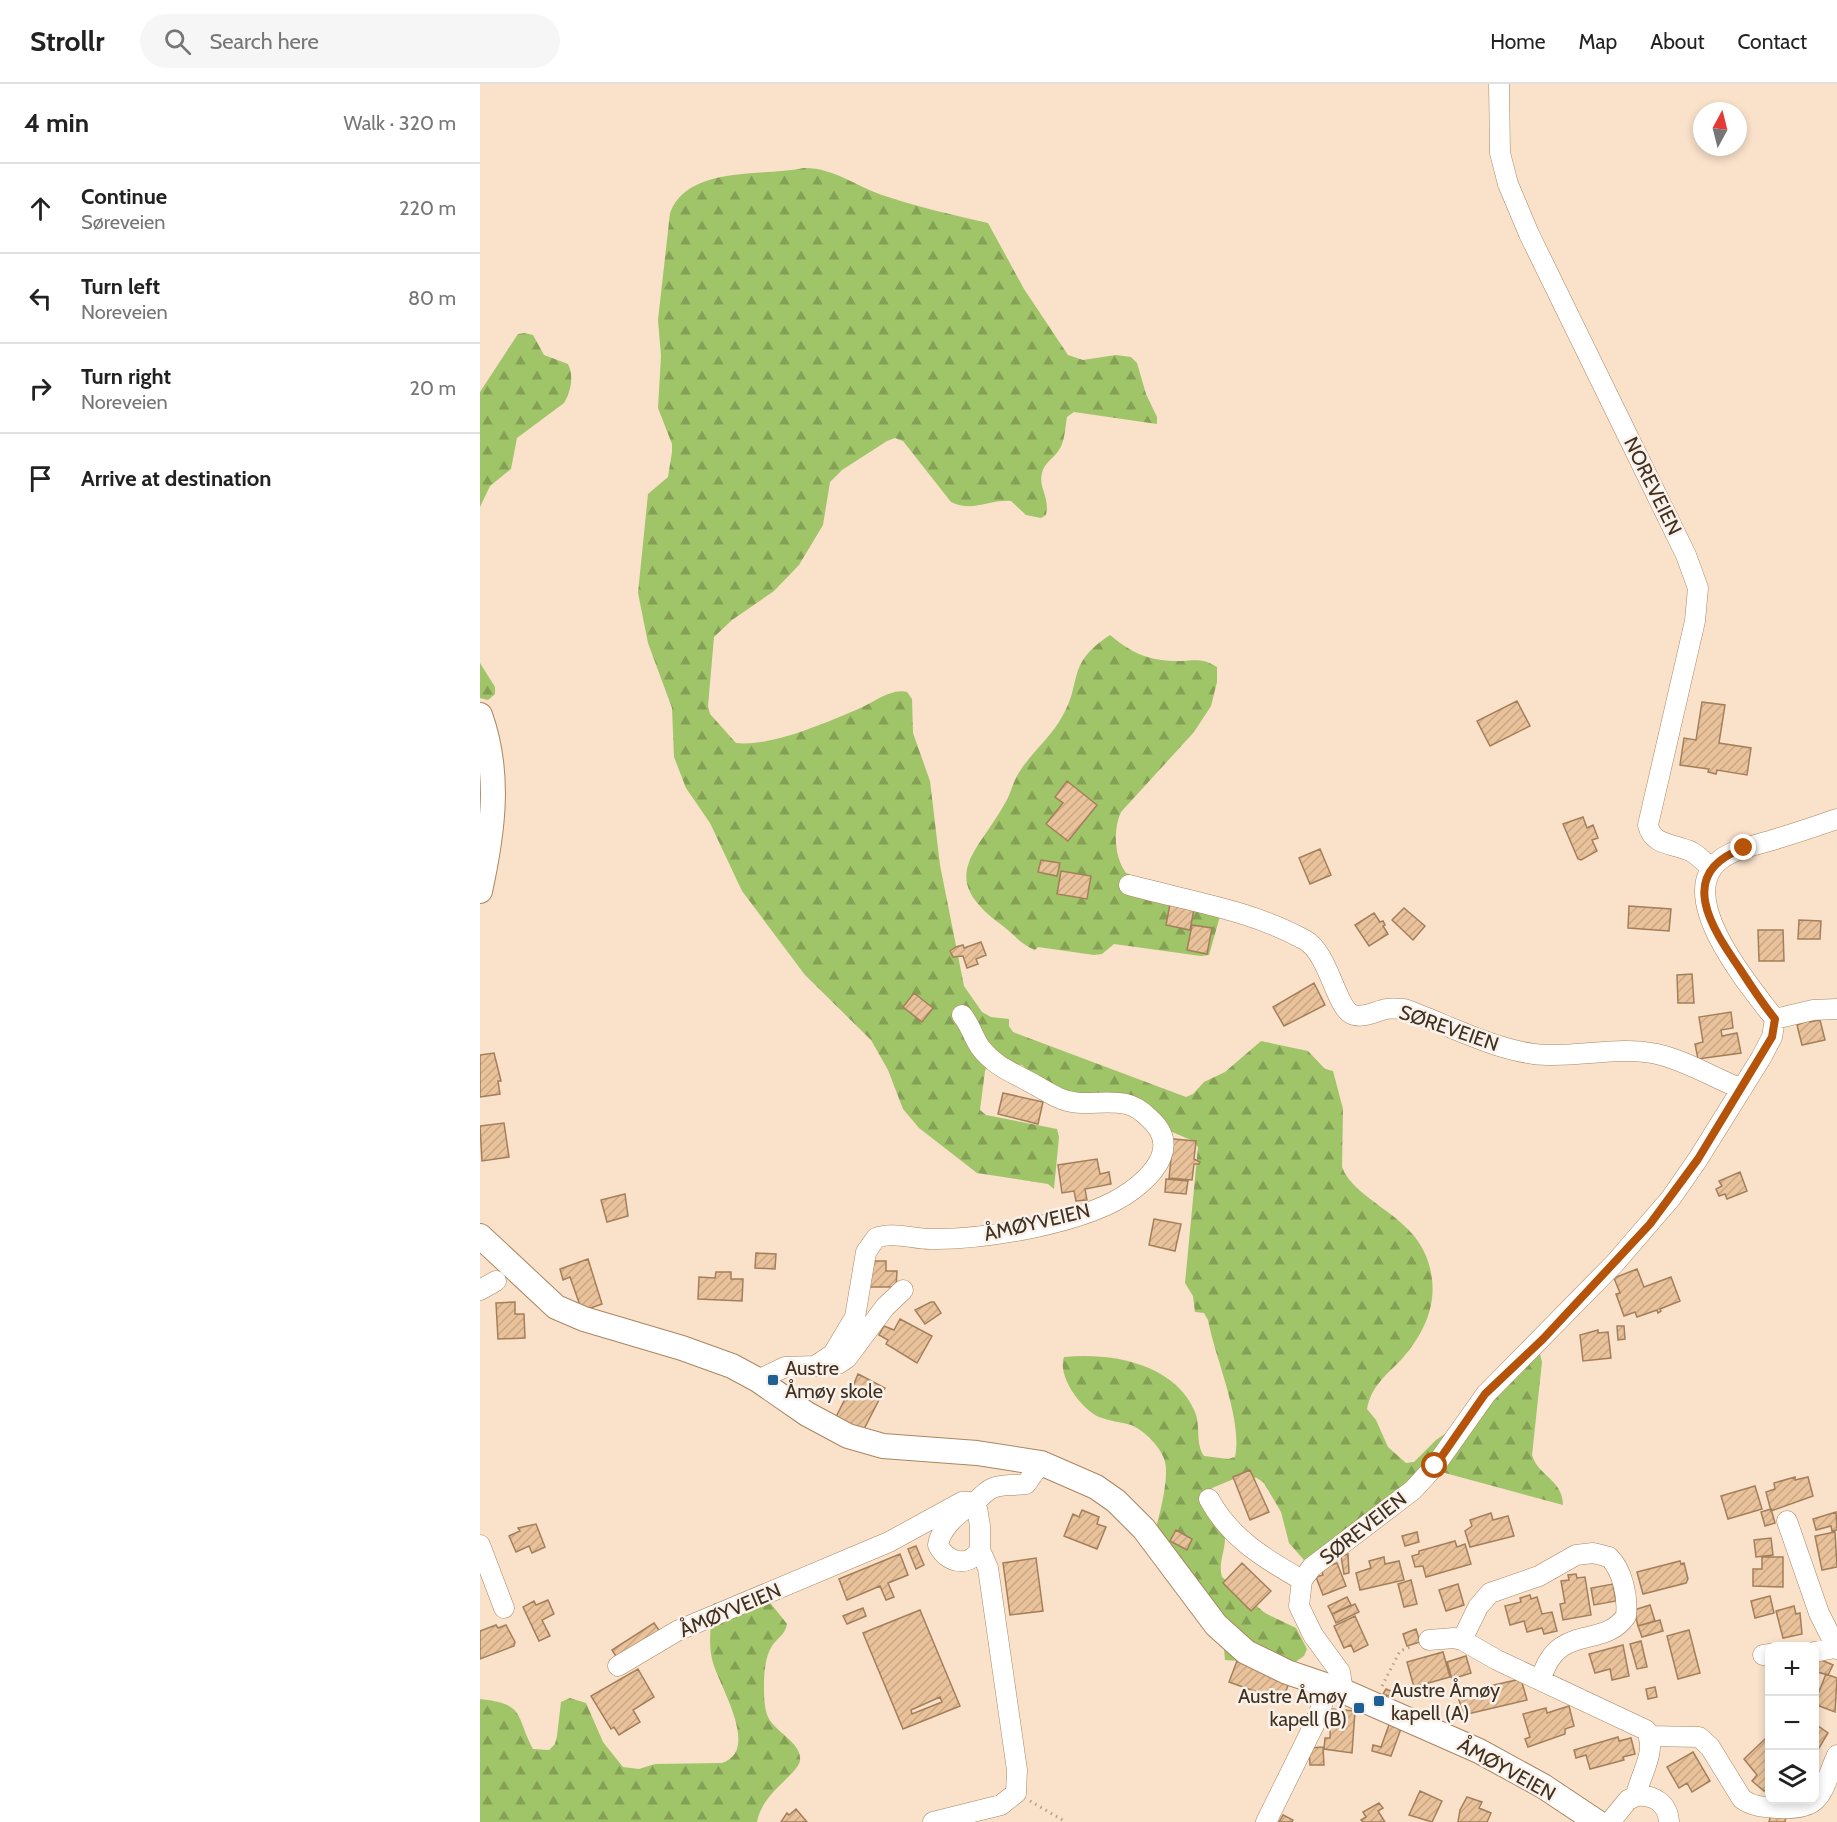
<!DOCTYPE html>
<html lang="en">
<head>
<meta charset="utf-8">
<style>
  body { margin:0; font-family:Cabin,sans-serif; background:#f6f6f6; color:#222 }
  .controls { position:absolute; right:18px; bottom:18px; display:grid; overflow:hidden; border-radius:12px; box-shadow:0 3px 9px #0003 }
  .controls button { width:54px; height:54px; display:grid; place-items:center; padding:0; border:0; border-bottom:2px solid #e0e0e0; background:#fff; color:#222; font:30px sans-serif }
  .compass { position:absolute; left:1213px; top:18px; width:54px; height:54px; border-radius:50%; background:#fff; box-shadow:0 3px 9px #0003; rotate:7deg }
  .stop { position:absolute; width:18px; height:18px; margin:-14px; border:4px solid #b45309; border-radius:50%; background:#fff }
  .stop.end { background:#b45309; border-color:#fff; box-shadow:0 2px 6px #0008 }
  .list { margin:0; padding:0; list-style:none }
  h2 { display:flex; justify-content:space-between; align-items:center; height:78px; margin:0; padding:0 24px; font-size:26px }
  h2 small { font-size:20px; font-weight:400; color:#767676 }
  .list li { display:grid; grid-template-columns:39px 1fr auto; gap:18px; align-items:center; box-sizing:border-box; height:90px; padding:0 24px; border-top:2px solid #e0e0e0 }
  .list b { display:block; font-size:22px; white-space:nowrap }
  .list p { margin:0; font-size:20px; white-space:nowrap; color:#767676 }
  .list em { font-size:20px; font-style:normal; color:#767676 }
  .icon { flex:none; width:33px; height:33px; fill:none; stroke:currentColor; stroke-width:2; stroke-linecap:round; stroke-linejoin:round }
  .map { position:relative; flex:none; width:1357px; height:1738px; overflow:hidden }
  header { display:flex; align-items:center; gap:36px; box-sizing:border-box; height:84px; padding:0 30px; background:#fff; border-bottom:2px solid #e0e0e0 }
  header strong { font-size:28px }
  nav { display:flex; gap:33px; margin-inline-start:auto; font-size:21px }
  .search { width:420px; height:54px; background:#f6f6f6; display:flex; align-items:center; gap:15px; box-sizing:border-box; padding:0 21px; border-radius:33px; color:#767676; font-size:22px }
  main { display:flex }
  aside { flex:1; background:#fff }
  .map>svg:first-child { display:block }
</style>
</head>
<body>
<header>
<strong>Strollr</strong>
<div class="search"><svg class="icon" aria-label="search" viewBox="0 0 24 24"><circle cx="10" cy="10" r="6"/><path d="M15 15l6 6"/></svg>Search here</div>
<nav><a>Home</a><a>Map</a><a>About</a><a>Contact</a></nav>
</header>
<main>
<aside>
<h2>4 min<small>Walk · 320 m</small></h2>
<ul class="list">
<li><svg class="icon" aria-label="ahead" viewBox="0 0 24 24"><path d="M12 20V5M6 11l6-6 6 6"/></svg><div><b>Continue</b><p>Søreveien</p></div><em>220 m</em></li>
<li><svg class="icon" aria-label="left" viewBox="0 0 24 24"><path d="M17 20v-9H6M10 6l-5 5 5 5"/></svg><div><b>Turn left</b><p>Noreveien</p></div><em>80 m</em></li>
<li><svg class="icon" aria-label="right" viewBox="0 0 24 24"><path d="M7 20v-9h11M14 6l5 5-5 5"/></svg><div><b>Turn right</b><p>Noreveien</p></div><em>20 m</em></li>
<li><svg class="icon" aria-label="arrive" viewBox="0 0 24 24"><path d="M6 21V4h12l-3 4 3 4H6"/></svg><div><b>Arrive at destination</b></div></li>
</ul>
</aside>
<div class="map">
<svg width="1357" height="1738" viewBox="0 0 1357 1738">
  <defs>
    <pattern id="forest-firs" width="22" height="20" patternUnits="userSpaceOnUse" patternTransform="scale(1.5)"><rect width="22" height="20" fill="#a0c468"/><path d="M5 1l3.5 6h-7zM16 11l3.5 6h-7z" fill="#84a055"/></pattern>
    <pattern id="building-hatch" width="6" height="6" patternUnits="userSpaceOnUse" patternTransform="scale(1.5)"><rect width="6" height="6" fill="#e9c29b"/><path d="M-1 1l2-2M0 6l6-6M5 7l2-2" fill="none" stroke="#c9a785"/></pattern>
  </defs>
  <rect width="100%" height="100%" fill="#f9e1ca"/>
  <!-- forest -->
  <path fill="url(#forest-firs)" d="M323,84C353,83 377,103 405,112C438,123 473,131 508,139L544,205L588,271L603,276L636,271L651,273L657,279L666,310L677,333V340L594,328L587,333C585,344 585,357 579,366C574,374 564,379 562,389C558,404 570,412 566,431L561,434L546,431L531,417C509,415 493,429 471,418L423,357L415,354L407,357L362,386L350,398L343,441L319,481L294,507L252,536L234,553L228,622L230,630L256,659C290,663 343,640 376,626C392,620 410,604 427,608L432,615L433,649L450,697L460,781L484,902L502,928L511,933L529,935V942L533,948L706,1013L713,1010L724,998L745,988L781,957L828,967L845,985L853,987L863,1025L862,1083C874,1116 930,1130 946,1172C962,1212 947,1247 920,1277C905,1292 891,1303 887,1325L896,1336L908,1363L926,1379L934,1378L956,1356L969,1347L1052,1263L1060,1270L1062,1278L1052,1371C1058,1392 1083,1396 1083,1421L954,1386L841,1483L824,1476L809,1459L801,1428L784,1399L777,1394L761,1392L732,1404C726,1421 745,1437 745,1454C745,1468 738,1479 742,1493L785,1529L816,1544L827,1565L824,1572L811,1581L745,1576L744,1565L670,1464C676,1445 690,1397 685,1378C682,1364 664,1346 651,1341C641,1338 629,1337 619,1333C601,1325 577,1292 584,1273C630,1268 695,1279 715,1328C721,1342 715,1359 724,1372L748,1375L755,1373C763,1336 735,1274 728,1236L724,1229L715,1228L713,1212L705,1199L718,1063L711,1056L664,1036L565,1004L542,981L510,978L505,987L500,1026L506,1031L577,1045L579,1053L574,1105L568,1100L497,1089L439,1044L423,1025L408,986L391,956L325,891L262,807L230,739L206,704L194,673L192,624L168,559L158,509L168,410L188,393L192,368V360L178,324L181,272L178,236L190,129C208,81 283,93 323,84Z
    M45,249L53,251L64,271L88,280C94,292 91,308 84,319L37,354L31,385L10,402L0,423V308L38,250Z
    M630,551C650,568 669,577 696,577C713,577 722,573 737,583V598L731,622L714,648L641,728C633,745 634,773 646,789L742,825L729,871L721,872L634,860L622,870L614,871L558,863L555,866C540,860 532,848 519,839C458,793 496,770 524,721C530,712 532,701 537,692C548,672 567,657 579,638C605,598 583,582 630,551Z
    M0,579L15,603V610L8,616L0,614Z
    M288,1516L307,1540C305,1551 298,1553 292,1562C285,1573 284,1589 284,1602C284,1611 284,1624 288,1633C295,1648 322,1659 320,1676C319,1690 282,1708 277,1738H0V1615C46,1620 35,1631 53,1665L69,1666L75,1660L77,1652L81,1618L90,1614L106,1619L123,1658L143,1683L159,1685L175,1680L242,1679C282,1666 237,1599 232,1575C228,1557 231,1538 234,1519Z"/>
  <!-- building -->
  <path fill="url(#building-hatch)" stroke="#a37f5a" stroke-width="1.5" fill-rule="evenodd" d="M1037,617L1050,642L1010,662L997,637Z
    M1222,618L1245,621L1239,659L1271,664L1267,691L1237,686L1236,690L1228,688L1229,685L1200,681L1204,654L1216,656Z
    M587,697L617,721L588,757L566,740L583,719L575,713Z
    M1103,733L1107,744L1113,741L1118,754L1112,756L1117,767L1101,776L1098,775L1083,740Z
    M840,765L851,791L830,800L819,774Z
    M561,776L580,779L577,792L558,788Z
    M581,787L611,792L607,815L577,810Z
    M690,820L714,825L710,846L686,841Z
    M1149,822L1191,825L1189,847L1148,844Z
    M924,824L945,842L933,856L912,836Z
    M894,829L900,838L903,837L905,841L903,842L908,850L889,862L875,841Z
    M1319,836L1341,837L1340,855H1318Z
    M712,841L732,844L727,870L707,866Z
    M1278,846H1303L1304,877H1279Z
    M501,858L506,871L496,875L498,880L487,884L483,872L473,873L470,867L476,863L483,861L484,864Z
    M1212,890L1214,919H1198L1197,891Z
    M834,899L845,921L804,942L793,923Z
    M434,909L453,924L442,938L423,923Z
    M1251,928L1253,944L1241,946L1242,952L1257,949L1261,969L1218,975L1215,960L1223,958L1219,933Z
    M1329,936L1330,938L1340,936L1345,956L1322,961L1317,941Z
    M14,969L21,997H18L20,1010L0,1013V971Z
    M523,1009L563,1018L558,1040L518,1030Z
    M24,1039L29,1073L2,1077L0,1042Z
    M693,1055L716,1057L714,1075L720,1078L719,1080H714L712,1096L689,1094Z
    M617,1075L620,1090L629,1088L631,1100L605,1105L607,1116L596,1117L594,1107L582,1109L578,1081Z
    M1260,1088L1267,1107L1247,1115L1245,1110L1239,1112L1236,1105L1242,1102L1239,1097Z
    M686,1095L708,1097L706,1110L685,1108Z
    M145,1110L148,1132L127,1138L121,1116Z
    M674,1135L701,1140L695,1167L669,1161Z
    M276,1169L296,1170L295,1185L275,1184Z
    M108,1175L122,1220L102,1227L90,1193L83,1196L80,1185Z
    M391,1177H406V1187H417L416,1203H390Z
    M1157,1185L1164,1203L1191,1193L1200,1217L1180,1225L1181,1227L1178,1229L1177,1226L1157,1233L1155,1228L1144,1232L1136,1210L1140,1209L1134,1194Z
    M236,1188H251V1195H263L262,1217L218,1215L219,1193L235,1194Z
    M35,1218V1230H44L45,1254L18,1255L16,1219Z
    M451,1218H454L461,1229L445,1240L435,1226Z
    M420,1235L452,1252L437,1279L406,1260L408,1256L399,1251L404,1242L414,1246Z
    M1137,1242H1144L1145,1255L1138,1256Z
    M1118,1246V1249L1128,1248L1131,1274L1103,1277L1100,1251Z
    M378,1290L405,1304L382,1349L355,1335L368,1309L372,1311L376,1303L373,1302Z
    M770,1386L789,1428L770,1436L753,1393Z
    M1315,1393V1396L1328,1393L1333,1412L1291,1427L1286,1408L1295,1405L1294,1399Z
    M1275,1402L1282,1425L1248,1435L1241,1412Z
    M1291,1425L1295,1439L1285,1442L1281,1428Z
    M602,1426L619,1433L617,1440L626,1443L617,1465L584,1452L593,1430L599,1433Z
    M1356,1428L1357,1446L1352,1447L1351,1442L1336,1446L1333,1435Z
    M1011,1429L1013,1436L1028,1432L1034,1452L990,1463L985,1447L992,1442L990,1436Z
    M56,1440L65,1463L52,1469L49,1462L36,1468L29,1452L40,1447L38,1444Z
    M696,1446L712,1455L707,1466L690,1457Z
    M937,1448L939,1458L925,1462L922,1452Z
    M1355,1448L1357,1483L1342,1486L1335,1452Z
    M1291,1454L1293,1471L1276,1473L1274,1456Z
    M975,1457L977,1463L985,1460L991,1480L946,1493L943,1482L935,1483L932,1472L939,1470V1467Z
    M436,1462L444,1481L436,1485L428,1465Z
    M420,1470L428,1491L408,1499L414,1513L406,1516L400,1502L367,1516L359,1495Z
    M868,1470L869,1489L864,1490L861,1472Z
    M904,1473L905,1480L919,1477L924,1496L880,1506L876,1489L891,1484L889,1477Z
    M1282,1473H1303V1503L1273,1502V1485H1282Z
    M556,1474L563,1527L530,1531L523,1479Z
    M1200,1477L1201,1480L1204,1479L1208,1495L1206,1499L1163,1510L1157,1488Z
    M762,1479L791,1507L771,1527L743,1499Z
    M857,1479L866,1502L843,1511L836,1493L843,1491L841,1485Z
    M1096,1490L1097,1494L1105,1493L1111,1531L1083,1536L1080,1520L1085,1519L1081,1497L1089,1496L1088,1491Z
    M931,1496L937,1520L924,1523L918,1500Z
    M978,1500L984,1521L966,1527L959,1506Z
    M1133,1500L1136,1517L1114,1521L1111,1504Z
    M1050,1511L1051,1515L1057,1513L1062,1530L1072,1528L1077,1547L1064,1550L1062,1544L1047,1548L1044,1537L1030,1541L1025,1522L1041,1518L1040,1514Z
    M1290,1512L1294,1529L1275,1534L1271,1517Z
    M867,1513L871,1521L852,1530L848,1522Z
    M68,1516L74,1530L62,1536L70,1552L59,1557L43,1523L54,1517L56,1521Z
    M875,1520L879,1528L856,1539L852,1530Z
    M1170,1521L1175,1537L1158,1542L1154,1526Z
    M1314,1522L1316,1530L1320,1529L1322,1550L1303,1554L1296,1527Z
    M383,1524L386,1532L367,1540L363,1532Z
    M440,1526L480,1622L423,1645L383,1549ZM460,1613L462,1618L432,1630L431,1626Z
    M875,1532L888,1561L874,1568L871,1561L864,1564L854,1542Z
    M1180,1536L1183,1547L1162,1553L1158,1542Z
    M174,1539L181,1549L139,1577L132,1566Z
    M16,1541L18,1544L26,1541L35,1558L34,1562L0,1575V1547Z
    M936,1545L940,1558L927,1562L923,1550Z
    M1209,1546L1220,1589L1198,1595L1187,1552Z
    M1161,1557L1167,1583L1157,1585L1150,1560Z
    M1143,1561L1149,1592L1132,1596L1130,1585L1115,1589L1109,1570Z
    M963,1568L970,1593L934,1603L927,1578Z
    M986,1572L991,1589L972,1595L967,1578Z
    M1339,1575L1353,1581L1348,1591L1334,1587Z
    M757,1577L809,1599L802,1617L749,1598Z
    M158,1585L174,1613L153,1626L160,1638L139,1651L134,1643L131,1645L111,1612Z
    M1346,1590L1357,1594L1355,1628L1334,1620Z
    M1041,1595L1047,1616L983,1631L978,1612L987,1610V1607Z
    M1175,1603L1177,1613L1168,1615L1166,1605Z
    M906,1605L913,1608L911,1613L903,1610Z
    M1089,1622L1094,1642L1085,1645V1650L1048,1663L1045,1655L1050,1653L1043,1630L1066,1624L1067,1629Z
    M851,1625L875,1627L872,1669L844,1665L845,1654H850Z
    M910,1638L922,1642L911,1672L892,1667L893,1661L901,1663Z
    M1334,1639L1348,1649L1336,1669L1334,1668Z
    M1138,1653L1139,1657L1151,1654L1155,1670L1143,1673L1144,1676L1110,1685L1106,1671L1096,1674L1094,1666Z
    M1285,1655L1290,1660L1287,1669L1290,1671V1703L1284,1707L1272,1697L1277,1691L1264,1675Z
    M843,1663L844,1681H830L829,1664Z
    M1213,1668L1230,1697L1212,1708L1207,1699L1199,1704L1187,1683Z
    M940,1707L962,1717L952,1738L929,1731Z
    M987,1713L1002,1718L999,1724L1011,1729L1007,1738H978L980,1726Z
    M899,1719L903,1724L898,1727L905,1738H883L881,1736L886,1733L883,1728Z
    M316,1725L327,1738H301L307,1729L309,1731Z
    M1291,1730L1306,1733L1305,1738H1289Z
    M803,1731L813,1736L812,1738H799Z"/>
  <g fill="none" stroke-linecap="round" stroke-linejoin="round">
    <defs>
      <path id="minor" d="M1019,0L1020,69L1028,100L1049,150L1206,471L1218,504L1215,537L1168,741C1173,763 1195,759 1212,768C1219,772 1225,779 1231,784
        M649,801C708,817 771,826 825,856C850,870 856,927 874,931C884,934 896,927 906,925C912,924 918,925 924,925C966,940 1010,964 1054,970C1095,975 1137,961 1177,970C1207,977 1234,994 1262,1005
        M1295,935C1270,903 1193,812 1240,776C1255,764 1278,761 1296,755C1316,749 1337,742 1357,735
        M0,1206L16,1197
        M358,1280L367,1274L405,1223L423,1206
        M278,1296L305,1283L335,1282L353,1270L375,1233L386,1168L396,1154C412,1147 433,1155 450,1155C504,1156 608,1139 651,1107C677,1088 699,1060 669,1034C663,1028 656,1022 646,1020C624,1015 600,1024 579,1014C571,1011 563,1005 555,1001C534,989 515,983 500,963C493,953 490,940 482,931
        M729,1415C750,1454 785,1475 822,1496
        M489,1423C476,1430 460,1446 458,1461C467,1479 488,1484 500,1466
        M1307,1437L1339,1529L1357,1565
        M0,1461L24,1524
        M949,1556L974,1554L982,1556L1017,1576L1166,1646C1178,1667 1160,1690 1156,1712L1148,1716L1130,1738
        M982,1556L998,1523L1010,1509L1059,1492L1096,1471L1113,1469L1129,1473C1143,1487 1148,1513 1146,1532C1123,1566 1078,1537 1061,1595
        M1334,1568L1355,1564
        M1283,1571L1290,1570
        M138,1582L197,1547L409,1458L482,1418H496
        M863,1607L860,1588L833,1551L819,1522L822,1496L832,1483L933,1406L955,1382L1006,1310L1135,1179L1191,1114L1218,1075L1281,974L1292,953L1295,935L1333,926L1357,925
        M1169,1652L1219,1653L1230,1663L1262,1715C1273,1723 1285,1723 1298,1724C1344,1727 1341,1707 1357,1671
        M1156,1712C1174,1710 1188,1720 1189,1738
        M453,1738L521,1721L536,1709L537,1686L508,1484L500,1466V1442L496,1418C514,1397 521,1403 546,1400L561,1379
        M786,1738L835,1639L849,1603"/>
      <path id="major" d="M0,631C21,689 13,748 0,807
        M0,1152L76,1223L104,1235L202,1264L252,1282L278,1296L327,1330L368,1352L403,1362L497,1369L561,1379L616,1403L636,1417L664,1445L736,1541L766,1568L807,1588L863,1607L999,1667L1063,1702L1117,1738"/>
    </defs>
    <!-- minor casing -->
    <use href="#minor" stroke="#aa8660" stroke-width="21"/>
    <!-- major casing -->
    <use href="#major" stroke="#aa8660" stroke-width="26"/>
    <!-- path -->
    <path stroke="#b5a18c" stroke-width="3" stroke-dasharray="1.5 4.5" stroke-linecap="butt" d="M902,1602L920,1567L933,1562
      M550,1717L586,1738"/>
    <!-- minor -->
    <use href="#minor" stroke="#fff" stroke-width="20"/>
    <!-- major -->
    <use href="#major" stroke="#fff" stroke-width="24"/>
  </g>
  <g fill="none" stroke-linecap="round" stroke-linejoin="round">
    <!-- route -->
    <path stroke="#b45309" stroke-width="8" d="M955,1382L1005,1310L1063,1255L1170,1140L1218,1075L1292,953L1295,935C1282,919 1271,902 1260,885C1231,843 1195,789 1264,764"/>
  </g>
  <!-- markers -->
  <g fill="#1d6095" stroke="#faf2ea" stroke-width="2">
    <rect x="287" y="1290" width="12" height="12" rx="3"/>
    <rect x="893" y="1611" width="12" height="12" rx="3"/>
    <rect x="873" y="1618" width="12" height="12" rx="3"/>
  </g>
  <g text-anchor="middle" stroke-width="5" stroke-linejoin="round" paint-order="stroke">
    <!-- street labels -->
    <g font-size="20" fill="#403121" stroke="#faf2ea">
      <text transform="translate(1173 402) rotate(64)" y="7">NOREVEIEN</text>
      <text transform="translate(969 944) rotate(19)" y="7">SØREVEIEN</text>
      <text transform="translate(557 1138) rotate(-13)" y="7">ÅMØYVEIEN</text>
      <text transform="translate(883 1444) rotate(-38)" y="7">SØREVEIEN</text>
      <text transform="translate(250 1526) rotate(-23)" y="7">ÅMØYVEIEN</text>
      <text transform="translate(1027 1685) rotate(29)" y="7">ÅMØYVEIEN</text>
    </g>
    <!-- poi labels -->
    <g font-size="20" fill="#403121" stroke="#faf2ea" text-anchor="start">
      <text x="305" y="1291">Austre<tspan x="305" dy="23">Åmøy skole</tspan></text>
      <text x="911" y="1613">Austre Åmøy<tspan x="911" dy="23">kapell (A)</tspan></text>
      <text x="867" y="1619" text-anchor="end">Austre Åmøy<tspan x="867" dy="23">kapell (B)</tspan></text>
    </g>
  </g>
</svg>
<div class="controls">
<button>+</button>
<button>−</button>
<button><svg class="icon" aria-label="layers" viewBox="0 0 24 24"><path d="M12 4l9 5-9 5-9-5zM3 14l9 5 9-5"/></svg></button>
</div>
<svg class="compass" viewBox="-18 -18 36 36"><path d="M0-13l5 13h-10z" fill="#e53935"/><path d="M0 13l5-13h-10z" fill="#767676"/></svg>
<div class="stop" style="left:955px;top:1382px"></div>
<div class="stop end" style="left:1264px;top:764px"></div>
</div>
</main>
</body>
</html>
